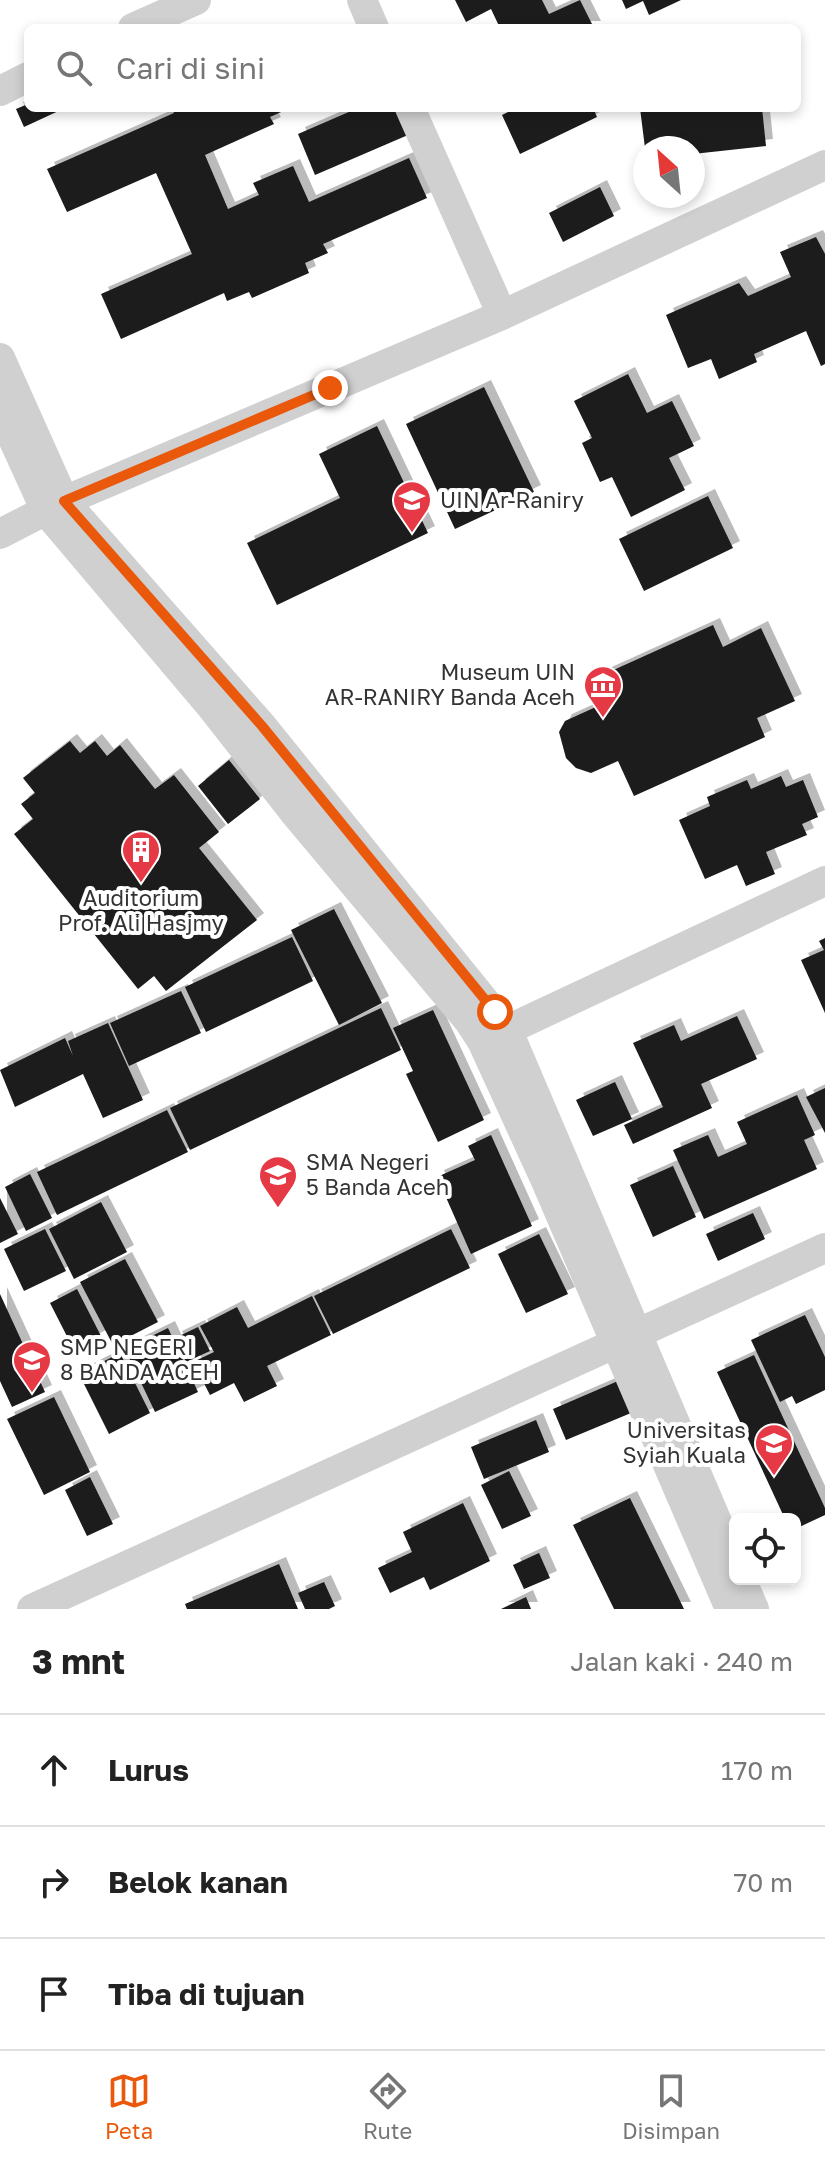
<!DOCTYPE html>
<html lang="id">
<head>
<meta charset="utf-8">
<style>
  body { margin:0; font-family:"Golos Text",sans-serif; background:#f2f2f2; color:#222 }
  .controls { position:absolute; right:24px; bottom:24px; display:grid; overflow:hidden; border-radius:12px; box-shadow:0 4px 12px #0003 }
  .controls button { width:72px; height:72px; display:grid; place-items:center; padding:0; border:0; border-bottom:2px solid #e0e0e0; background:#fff; color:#222; font:40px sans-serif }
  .compass { position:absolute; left:633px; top:136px; width:72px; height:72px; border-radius:50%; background:#fff; box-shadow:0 4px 12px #0003; rotate:333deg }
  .stop { position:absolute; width:24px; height:24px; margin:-18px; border:6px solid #ea580c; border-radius:50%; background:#fff }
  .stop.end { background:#ea580c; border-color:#fff; box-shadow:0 2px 8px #0008 }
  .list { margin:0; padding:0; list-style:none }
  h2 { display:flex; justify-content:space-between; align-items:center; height:104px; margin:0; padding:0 32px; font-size:34px }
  h2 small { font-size:26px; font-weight:400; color:#767676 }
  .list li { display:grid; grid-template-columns:52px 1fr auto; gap:24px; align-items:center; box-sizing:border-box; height:112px; padding:0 32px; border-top:2px solid #e0e0e0 }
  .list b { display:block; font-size:30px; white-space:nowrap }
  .list em { font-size:26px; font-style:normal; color:#767676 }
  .icon { flex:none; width:44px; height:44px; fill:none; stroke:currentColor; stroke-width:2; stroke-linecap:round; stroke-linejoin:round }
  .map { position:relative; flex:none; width:825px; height:1609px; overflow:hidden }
  .search { position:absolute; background:#fff; box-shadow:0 4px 12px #0003; left:24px; right:24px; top:24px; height:88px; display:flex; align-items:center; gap:20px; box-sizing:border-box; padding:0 28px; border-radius:12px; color:#767676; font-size:30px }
  .sheet { height:440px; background:#fff }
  nav { display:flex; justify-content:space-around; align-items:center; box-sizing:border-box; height:112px; border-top:2px solid #e0e0e0; background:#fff; font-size:22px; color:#767676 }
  nav a { display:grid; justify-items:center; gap:4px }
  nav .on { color:#ea580c }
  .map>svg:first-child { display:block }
</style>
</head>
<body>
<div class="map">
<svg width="825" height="1609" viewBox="0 0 825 1609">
  <defs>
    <filter id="shadow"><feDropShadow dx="7" dy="-7" stdDeviation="0" flood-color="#0004"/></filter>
  </defs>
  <rect width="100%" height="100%" fill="#fff"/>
  <!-- building -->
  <path fill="#1a1a1a" filter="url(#shadow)" d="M455,0H542L549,14L580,0L594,28H500L491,9L466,22Z
    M622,0H681L649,15L643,1L626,9Z
    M28,104V108H65L24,127L16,109Z
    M172,108H290L270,117L274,124L205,155L228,209L259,195L253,183L293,166L309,202L409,158L427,198L323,244L328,253L305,263L309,273L252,298L249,292L227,301L224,293L121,339L101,294L192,254L156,173L67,212L47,169L174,113Z
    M358,108H396L408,135L315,175L298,134Z
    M516,108H593L597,117L520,154L502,115Z
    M640,108H762L766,146L693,154V148H645Z
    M600,187L614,216L563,242L549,213Z
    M816,237L825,254V364L821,366L806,331L754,354L757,362L719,379L711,359L688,368L666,315L739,283L748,296L791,277L780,252Z
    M628,374L647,413L672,401L694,446L669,458L685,490L631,517L612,477L600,482L582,443L592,438L574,401Z
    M484,387L534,492L455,529L406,424Z
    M377,426L428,533L277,605L247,543L340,498L319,454Z
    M708,496L733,548L644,591L619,539Z
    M713,625L723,647L761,628L795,701L757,718L765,737L634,796L618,761L591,773L576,768L566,758L559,732L565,721L598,706L587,682Z
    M70,741L80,753L95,741L107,756L120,745L155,789L174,775L219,832L199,848L257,920L166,991L154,976L138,989L14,834L33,819L21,804L35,793L23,778Z
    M229,760L260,799L228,824L198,786Z
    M781,776L786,787L803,780L818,817L802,824L807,835L766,852L775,874L746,886L737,865L705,879L679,820L710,806L707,797L747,780L751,789Z
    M334,909L382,1003L339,1025L291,930Z
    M292,937L313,981L206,1032L185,987Z
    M825,938V1013L801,960L824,950L819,941Z
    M181,991L201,1033L129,1066L110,1023Z
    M381,1008L401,1050L190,1150L170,1108Z
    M433,1010L484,1120L438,1142L406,1074L413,1071L393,1028Z
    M737,1016L757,1059L701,1084L712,1108L633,1144L624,1125L663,1107L633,1043L674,1025L681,1041Z
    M108,1023L143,1100L103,1118L83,1074L15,1107L0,1070L65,1038L73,1056L68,1041Z
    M615,1082L632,1119L593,1136L576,1100Z
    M825,1088V1133L806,1097Z
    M797,1095L815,1135L804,1140L817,1169L704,1219L673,1150L708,1135L718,1157L747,1144L737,1122Z
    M167,1110L188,1152L57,1215L37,1172Z
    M491,1135L532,1226L471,1254L437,1177L475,1160L468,1146Z
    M673,1166L696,1217L653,1237L630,1185Z
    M30,1174L52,1218L26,1231L5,1187Z
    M0,1198L18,1234L0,1243Z
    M101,1202L127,1252L74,1279L49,1229Z
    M753,1213L765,1239L718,1261L706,1234Z
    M45,1229L66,1271L24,1291L4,1249Z
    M451,1229L470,1268L333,1334L314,1296Z
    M539,1234L568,1294L526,1313L498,1254Z
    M125,1259L158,1322L113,1345L80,1282Z
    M77,1289L101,1336L74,1350L50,1303Z
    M0,1294L45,1392L12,1407L0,1381Z
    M312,1296L331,1335L267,1366L277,1386L244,1402L234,1383L210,1395L193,1362L214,1352L200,1326L237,1307L248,1328Z
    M805,1315L825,1357V1390L796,1404L792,1396L780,1402L751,1340Z
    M198,1327L210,1351L186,1362L175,1338Z
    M168,1328L198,1392L155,1412L125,1349Z
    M120,1353L150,1413L109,1434L79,1374Z
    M754,1355L825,1508V1515L795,1529V1519H785L717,1372Z
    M618,1381L631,1413L566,1440L553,1409Z
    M54,1397L90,1472L44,1495L7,1419Z
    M536,1420L549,1452L484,1479L471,1447Z
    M509,1471L531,1516L502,1529L481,1485Z
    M90,1477L113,1524L87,1536L65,1490Z
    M630,1498L684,1609H614L573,1525Z
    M463,1503L490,1561L430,1590L424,1577L390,1593L378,1568L412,1552L403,1532Z
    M539,1553L550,1578L524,1589L513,1565Z
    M279,1564L298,1609H187L185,1604Z
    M324,1582L335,1606L329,1609H305L298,1593Z
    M526,1597L531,1609H501Z"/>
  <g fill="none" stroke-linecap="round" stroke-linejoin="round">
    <!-- minor -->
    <path stroke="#d0d0d0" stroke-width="30" d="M362,0L374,28
      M133,28L196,0
      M0,91L28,77
      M410,108L502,315
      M0,358L64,501L262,726L507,1029L735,1564
      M0,410L46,511L210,705L294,812L469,1021L482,1041L546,1181L730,1609
      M0,534L64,501L502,315L825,165
      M490,1038L825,881
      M741,1579L754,1609
      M32,1609L825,1248"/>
  </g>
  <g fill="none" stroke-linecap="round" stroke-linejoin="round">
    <!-- route -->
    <path stroke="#ea580c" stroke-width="10" d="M330,388L64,501L262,726L495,1012"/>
  </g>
  <!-- icons -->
  <defs>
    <symbol id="university-pin" viewBox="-11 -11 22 30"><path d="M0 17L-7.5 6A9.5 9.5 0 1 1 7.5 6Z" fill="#e63946" stroke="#fff"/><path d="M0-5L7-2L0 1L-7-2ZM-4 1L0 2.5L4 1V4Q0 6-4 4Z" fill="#fff"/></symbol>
    <symbol id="museum-pin" viewBox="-11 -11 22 30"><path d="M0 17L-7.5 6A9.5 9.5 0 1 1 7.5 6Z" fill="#e63946" stroke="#fff"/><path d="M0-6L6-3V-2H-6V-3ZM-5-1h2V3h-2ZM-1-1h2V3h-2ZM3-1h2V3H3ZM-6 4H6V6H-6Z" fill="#fff"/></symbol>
    <symbol id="building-pin" viewBox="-11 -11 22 30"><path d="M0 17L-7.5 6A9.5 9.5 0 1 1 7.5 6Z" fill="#e63946" stroke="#fff"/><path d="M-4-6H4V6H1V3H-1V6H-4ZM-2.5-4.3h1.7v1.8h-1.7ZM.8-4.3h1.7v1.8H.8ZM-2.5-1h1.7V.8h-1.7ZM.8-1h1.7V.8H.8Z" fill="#fff"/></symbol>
    <symbol id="school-pin" viewBox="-11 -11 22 30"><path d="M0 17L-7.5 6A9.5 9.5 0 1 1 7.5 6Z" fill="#e63946" stroke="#fff"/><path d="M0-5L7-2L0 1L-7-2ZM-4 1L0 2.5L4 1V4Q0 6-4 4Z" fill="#fff"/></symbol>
  </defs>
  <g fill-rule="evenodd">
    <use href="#university-pin" x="390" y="478" width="44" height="60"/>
    <use href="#museum-pin" x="581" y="663" width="44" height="60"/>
    <use href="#building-pin" x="119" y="828" width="44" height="60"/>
    <use href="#school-pin" x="256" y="1153" width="44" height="60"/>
    <use href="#school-pin" x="10" y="1338" width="44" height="60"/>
    <use href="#university-pin" x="752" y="1421" width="44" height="60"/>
  </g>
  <g text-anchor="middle" stroke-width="8" stroke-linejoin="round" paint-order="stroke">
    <!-- poi labels -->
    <g font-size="22" fill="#333" stroke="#fff" text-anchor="start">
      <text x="440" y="508">UIN Ar-Raniry</text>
      <text x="575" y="680" text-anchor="end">Museum UIN<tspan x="575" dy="25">AR-RANIRY Banda Aceh</tspan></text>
      <text x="141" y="906" text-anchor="middle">Auditorium<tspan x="141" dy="25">Prof. Ali Hasjmy</tspan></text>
      <text x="306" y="1170">SMA Negeri<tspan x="306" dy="25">5 Banda Aceh</tspan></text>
      <text x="60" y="1355">SMP NEGERI<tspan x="60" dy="25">8 BANDA ACEH</tspan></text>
      <text x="746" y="1438" text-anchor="end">Universitas<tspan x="746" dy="25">Syiah Kuala</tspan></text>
    </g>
  </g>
</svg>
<div class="controls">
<button><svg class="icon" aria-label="locate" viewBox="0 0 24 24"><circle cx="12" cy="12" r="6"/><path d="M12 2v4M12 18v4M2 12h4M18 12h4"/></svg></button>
</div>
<svg class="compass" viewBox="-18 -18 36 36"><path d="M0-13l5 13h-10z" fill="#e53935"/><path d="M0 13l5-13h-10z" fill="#767676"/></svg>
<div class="stop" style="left:495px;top:1012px"></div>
<div class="stop end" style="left:330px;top:388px"></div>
<div class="search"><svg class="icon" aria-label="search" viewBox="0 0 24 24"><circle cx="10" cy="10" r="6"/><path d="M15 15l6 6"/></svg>Cari di sini</div>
</div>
<section class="sheet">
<h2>3 mnt<small>Jalan kaki · 240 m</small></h2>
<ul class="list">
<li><svg class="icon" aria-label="ahead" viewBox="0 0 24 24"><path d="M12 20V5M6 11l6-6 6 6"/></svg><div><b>Lurus</b></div><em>170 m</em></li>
<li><svg class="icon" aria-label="right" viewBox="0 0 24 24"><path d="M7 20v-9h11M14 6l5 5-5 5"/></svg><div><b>Belok kanan</b></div><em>70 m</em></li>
<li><svg class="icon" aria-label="arrive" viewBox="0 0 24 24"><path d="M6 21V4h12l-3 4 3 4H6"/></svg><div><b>Tiba di tujuan</b></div></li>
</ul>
</section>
<nav>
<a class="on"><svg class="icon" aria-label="map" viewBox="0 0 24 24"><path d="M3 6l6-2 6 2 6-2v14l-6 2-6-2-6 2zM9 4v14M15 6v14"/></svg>Peta</a>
<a><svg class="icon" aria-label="directions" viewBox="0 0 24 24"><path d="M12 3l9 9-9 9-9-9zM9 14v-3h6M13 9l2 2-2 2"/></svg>Rute</a>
<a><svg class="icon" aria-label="saved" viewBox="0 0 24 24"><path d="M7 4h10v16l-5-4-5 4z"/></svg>Disimpan</a>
</nav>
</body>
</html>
